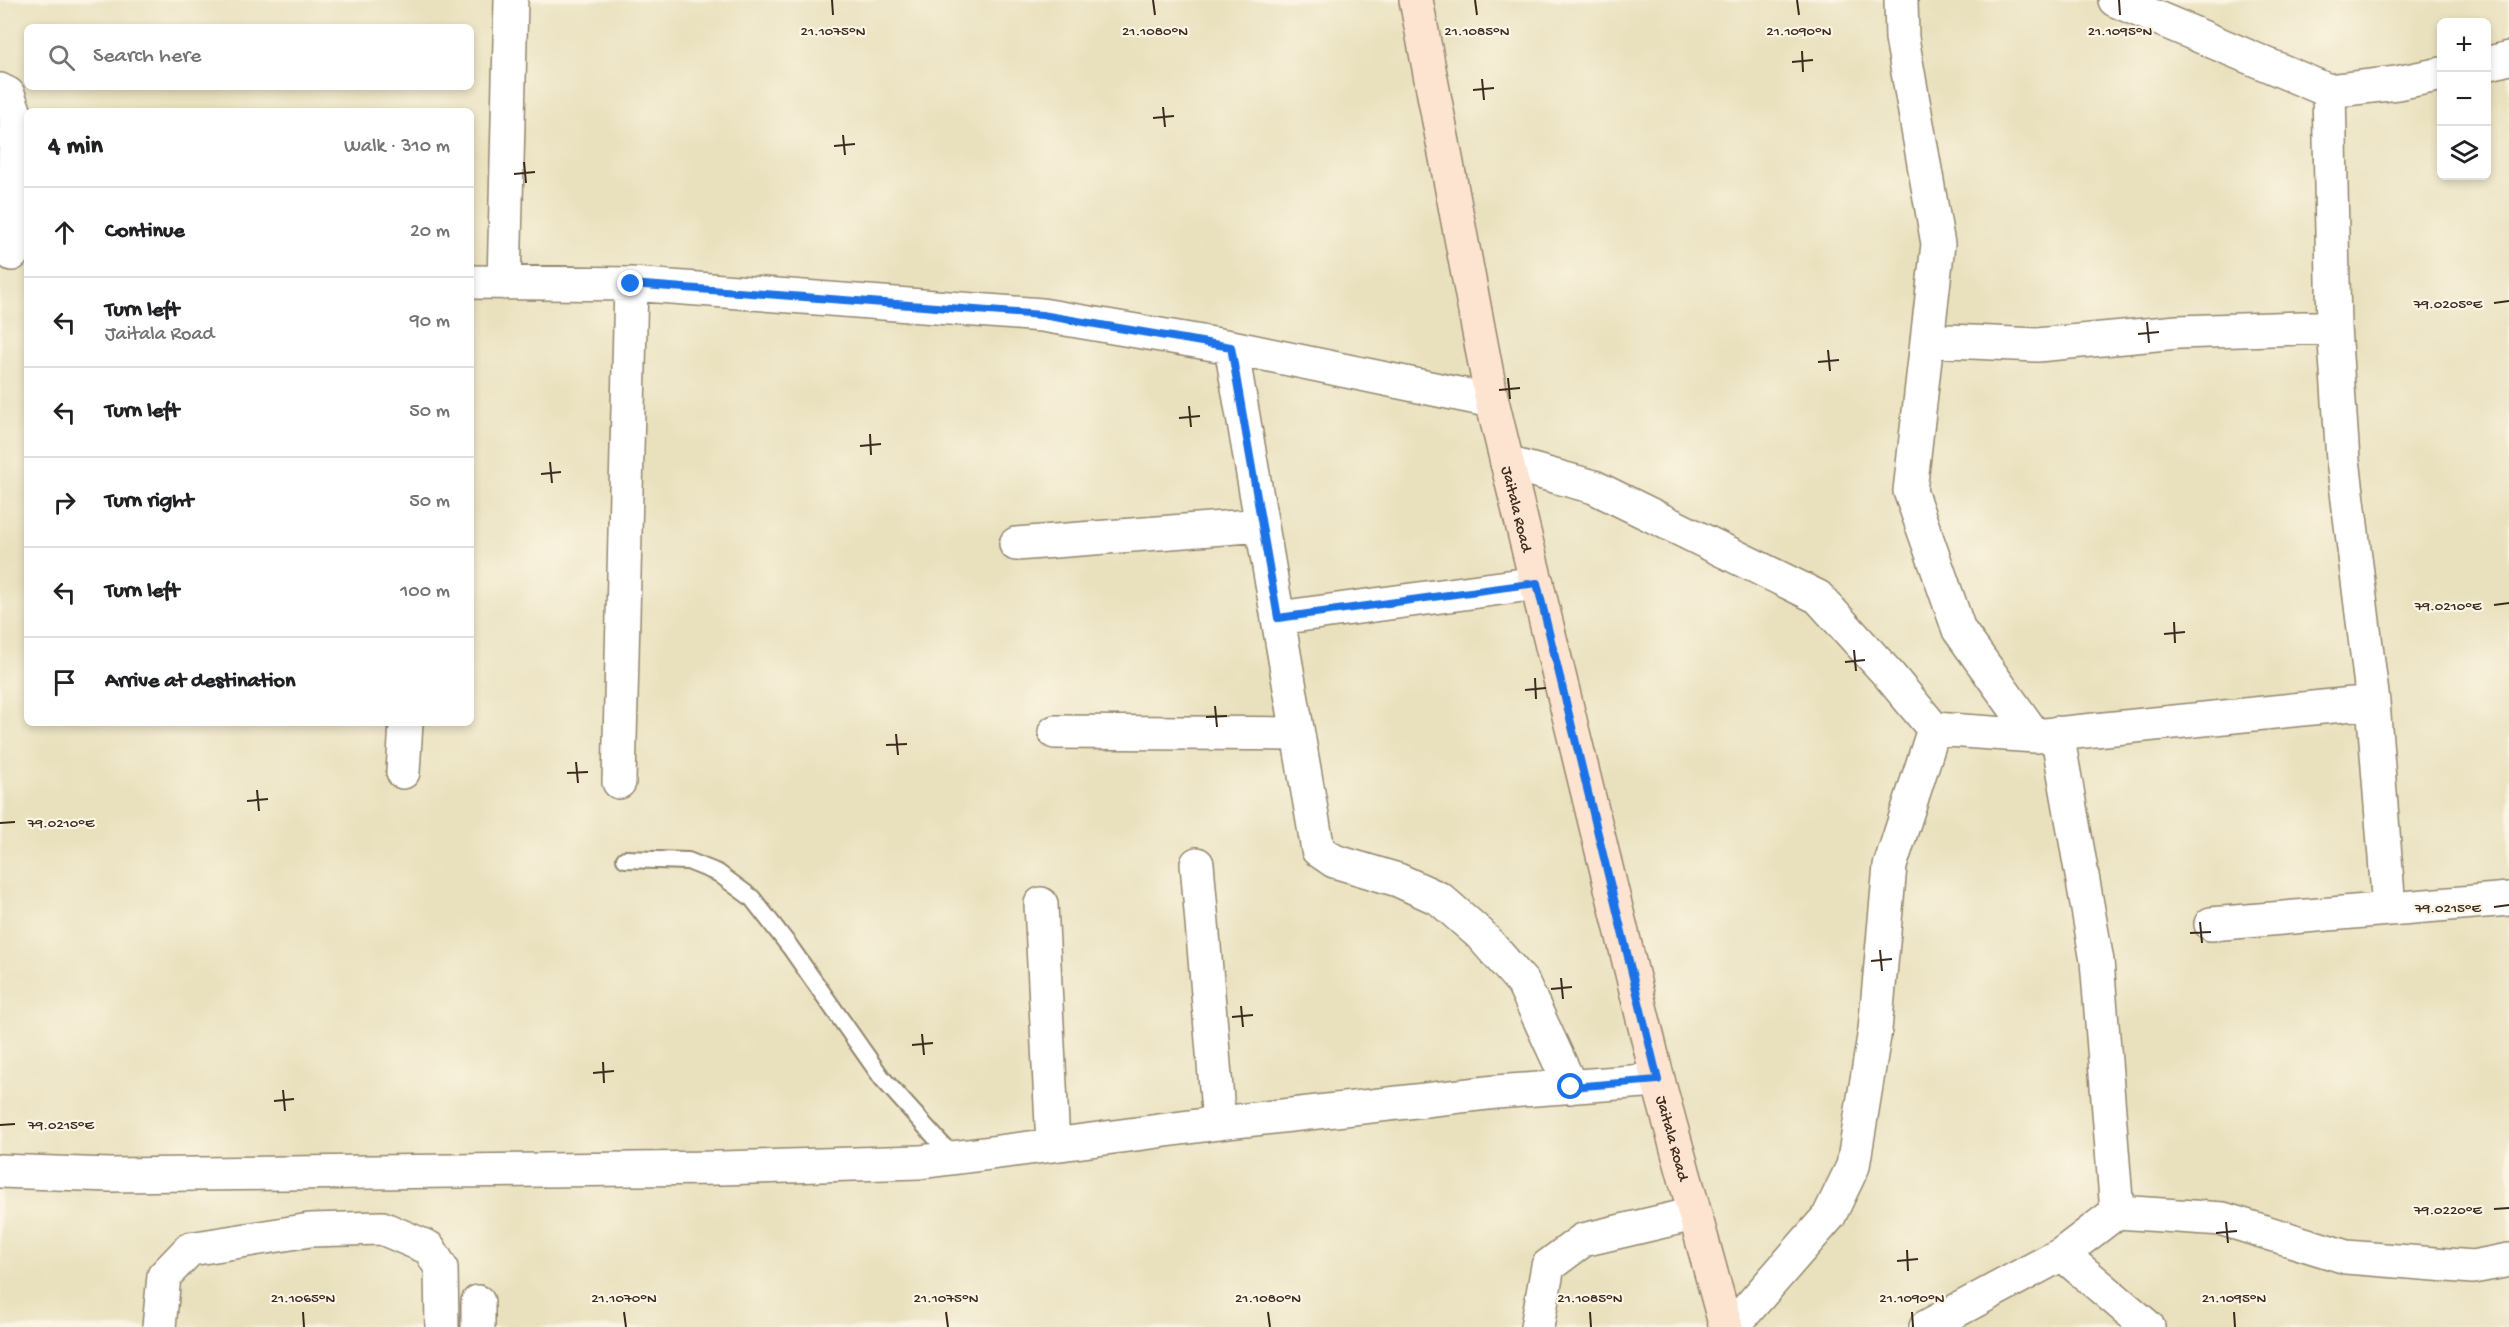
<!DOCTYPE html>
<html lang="en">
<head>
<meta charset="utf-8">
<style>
  body { margin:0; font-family:"Gochi Hand",sans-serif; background:#f2f2f2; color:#202124 }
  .controls { position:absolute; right:18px; top:18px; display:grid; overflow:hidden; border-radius:9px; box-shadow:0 3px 9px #0003 }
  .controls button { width:54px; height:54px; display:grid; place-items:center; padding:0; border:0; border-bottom:2px solid #e0e0e0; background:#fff; color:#202124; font:30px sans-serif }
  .stop { position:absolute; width:18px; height:18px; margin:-14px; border:4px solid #1a73e8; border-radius:50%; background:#fff }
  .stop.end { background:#1a73e8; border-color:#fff; box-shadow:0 2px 6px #0008 }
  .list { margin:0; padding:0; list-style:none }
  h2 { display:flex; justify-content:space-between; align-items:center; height:78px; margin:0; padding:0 24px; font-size:26px }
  h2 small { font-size:20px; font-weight:400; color:#757577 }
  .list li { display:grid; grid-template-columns:39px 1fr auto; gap:18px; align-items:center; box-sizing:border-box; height:90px; padding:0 24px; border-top:2px solid #e0e0e0 }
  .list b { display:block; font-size:22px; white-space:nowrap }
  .list p { margin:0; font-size:20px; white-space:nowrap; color:#757577 }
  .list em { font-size:20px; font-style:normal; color:#757577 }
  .icon { flex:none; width:33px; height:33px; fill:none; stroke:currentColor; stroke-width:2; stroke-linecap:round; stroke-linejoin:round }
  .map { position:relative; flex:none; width:2509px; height:1327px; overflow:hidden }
  .search { position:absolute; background:#fff; box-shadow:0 3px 9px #0003; left:24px; top:24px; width:450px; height:66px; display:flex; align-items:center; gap:15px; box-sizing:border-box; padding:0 21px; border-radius:9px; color:#757577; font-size:22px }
  .panel { position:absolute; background:#fff; box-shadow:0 3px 9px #0003; left:24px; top:108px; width:450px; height:618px; border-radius:9px }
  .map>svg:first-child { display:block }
</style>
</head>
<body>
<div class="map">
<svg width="2509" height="1327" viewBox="0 0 2509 1327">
  <rect width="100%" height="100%" fill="#fcf5e5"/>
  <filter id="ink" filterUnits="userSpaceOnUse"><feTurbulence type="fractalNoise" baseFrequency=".0167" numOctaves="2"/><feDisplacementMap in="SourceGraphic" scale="12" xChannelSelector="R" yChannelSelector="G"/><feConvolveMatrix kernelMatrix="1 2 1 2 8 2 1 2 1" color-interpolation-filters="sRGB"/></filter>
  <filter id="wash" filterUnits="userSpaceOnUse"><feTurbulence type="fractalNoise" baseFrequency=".008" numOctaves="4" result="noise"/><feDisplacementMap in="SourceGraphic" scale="24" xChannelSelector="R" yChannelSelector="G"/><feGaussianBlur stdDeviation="1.35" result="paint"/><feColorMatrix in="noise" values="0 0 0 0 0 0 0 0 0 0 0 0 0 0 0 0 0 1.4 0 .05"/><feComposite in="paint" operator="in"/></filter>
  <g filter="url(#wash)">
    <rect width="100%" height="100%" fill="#e9e1be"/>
  </g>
  <g filter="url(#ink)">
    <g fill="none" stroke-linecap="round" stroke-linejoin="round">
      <defs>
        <path id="lane" d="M625,859L688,861L718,873L752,898L790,947L882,1078L954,1158"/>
        <path id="street" d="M1901,0L1902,38L1938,244L1910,491L1959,630L2035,736L2373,702
          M2115,0L2329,91L2334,327L2343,460L2373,702L2389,909
          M2486,64L2509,58
          M0,90L8,94L16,116L12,254
          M2329,91L2397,83L2442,74
          M471,282L631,284L1042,315L1231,347L1492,401
          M504,283L511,0
          M1927,340L2037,345L2178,332L2334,327
          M1231,347L1318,850L1334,861L1398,880L1440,899L1480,934L1523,983L1571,1087
          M1507,463L1594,487L1818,597L1889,675L1934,729
          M1016,544L1262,525
          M1278,618L1537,583
          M1055,732L1297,734
          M2057,733L2097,961L2117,1212L2223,1219L2346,1257L2473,1267L2509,1260
          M403,772L406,723
          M619,782L631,284
          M1197,864L1219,1123
          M1041,904L1053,1145L1219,1123L1496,1092L1658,1080
          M2211,924L2509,899
          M0,1171L110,1175L721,1168L920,1162L1053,1145
          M2062,1254L2148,1327
          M478,1302V1327
          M159,1327L164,1276L190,1249L310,1230L382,1228L429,1248L441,1268L442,1327
          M1537,1327L1548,1266L1583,1240L1694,1214
          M1732,1327L1829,1216L1853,1166L1875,1030L1890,866L1934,729L2035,736
          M1926,1327L2062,1254L2117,1212"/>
        <g id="secondary">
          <path id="s1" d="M1416,0L1492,401L1658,1080L1726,1327"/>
        </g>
      </defs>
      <!-- lane casing -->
      <use href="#lane" stroke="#92866e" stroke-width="20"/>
      <!-- street casing -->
      <use href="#street" stroke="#92866e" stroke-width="36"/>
      <!-- secondary casing -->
      <use href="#secondary" stroke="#92866e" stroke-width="36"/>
      <!-- lane -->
      <use href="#lane" stroke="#fff" stroke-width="16"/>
      <!-- street -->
      <use href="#street" stroke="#fff" stroke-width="33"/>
      <!-- secondary -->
      <use href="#secondary" stroke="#fde4d1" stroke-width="33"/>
    </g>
  </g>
  <g fill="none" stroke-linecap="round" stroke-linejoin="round" filter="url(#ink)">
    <!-- route -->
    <path stroke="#1a73e8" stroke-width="8" d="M631,284L1042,315L1231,347L1278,618L1537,583L1658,1080L1571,1087"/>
  </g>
  <!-- ticks -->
  <path fill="none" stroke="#3b2a1e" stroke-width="2" d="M832,0L833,15M1153,0L1155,15M1475,0L1477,15M1797,0L1799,15M2119,0L2120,15M1802,51L1803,72M1792,62L1813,60M1482,79L1484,100M1473,90L1494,88M1163,107L1165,127M1153,118L1174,116M843,135L845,155M834,146L855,144M524,162L526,183M514,174L535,172M2494,303L2509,301M2147,322L2149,343M2138,334L2159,332M1828,350L1830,371M1818,362L1839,360M1508,378L1510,399M1499,390L1520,388M1189,406L1191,427M1179,418L1200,416M870,434L871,455M860,446L881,444M550,462L552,483M541,474L561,472M2494,605L2509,603M2174,622L2175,643M2164,634L2185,632M1854,650L1856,671M1845,662L1865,660M1535,678L1536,699M1525,690L1546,688M1215,706L1217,727M1206,717L1227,716M896,734L898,755M886,745L907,744M576,762L578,783M567,773L588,772M257,790L259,811M247,801L268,799M0,823L15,822M2494,907L2509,905M2200,922L2202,943M2190,933L2211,932M1880,950L1882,971M1871,961L1892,959M1561,978L1563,999M1551,989L1572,987M1241,1006L1243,1027M1232,1017L1253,1015M922,1034L924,1055M912,1045L933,1043M603,1062L604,1083M593,1073L614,1071M283,1090L285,1111M274,1101L294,1099M0,1125L15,1124M2494,1209L2509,1208M2226,1222L2228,1243M2216,1233L2237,1231M1907,1250L1908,1271M1897,1261L1918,1259M303,1312L304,1327M624,1312L626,1327M946,1312L948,1327M1268,1312L1270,1327M1590,1312L1591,1327M1912,1312L1913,1327M2234,1312L2235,1327"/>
  <g text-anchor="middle" stroke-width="4.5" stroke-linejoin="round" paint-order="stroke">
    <!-- street labels -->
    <g font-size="16" fill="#3b2a1e" stroke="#fcf5e5">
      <text dy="6" stroke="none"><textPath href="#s1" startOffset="519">Jaitala Road</textPath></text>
      <text dy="6" stroke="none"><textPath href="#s1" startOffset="1167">Jaitala Road</textPath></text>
    </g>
  </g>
  <g font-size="15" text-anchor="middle" fill="#3b2a1e" stroke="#fcf5e5" stroke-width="4.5" stroke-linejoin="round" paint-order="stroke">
    <text x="833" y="35">21.1075°N</text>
    <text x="1155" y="35">21.1080°N</text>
    <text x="1477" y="35">21.1085°N</text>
    <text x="1799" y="35">21.1090°N</text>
    <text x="2120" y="35">21.1095°N</text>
    <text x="2448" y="308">79.0205°E</text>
    <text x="2448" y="610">79.0210°E</text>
    <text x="61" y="827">79.0210°E</text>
    <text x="2448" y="912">79.0215°E</text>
    <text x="61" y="1129">79.0215°E</text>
    <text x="2448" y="1214">79.0220°E</text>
    <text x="303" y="1302">21.1065°N</text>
    <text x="624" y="1302">21.1070°N</text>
    <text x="946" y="1302">21.1075°N</text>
    <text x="1268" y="1302">21.1080°N</text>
    <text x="1590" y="1302">21.1085°N</text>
    <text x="1912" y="1302">21.1090°N</text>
    <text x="2234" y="1302">21.1095°N</text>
  </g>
</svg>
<div class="controls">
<button>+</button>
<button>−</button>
<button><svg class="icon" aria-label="layers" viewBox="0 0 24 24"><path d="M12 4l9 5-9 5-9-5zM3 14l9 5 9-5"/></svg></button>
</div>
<div class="stop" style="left:1571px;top:1087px"></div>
<div class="stop end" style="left:631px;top:284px"></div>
<div class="search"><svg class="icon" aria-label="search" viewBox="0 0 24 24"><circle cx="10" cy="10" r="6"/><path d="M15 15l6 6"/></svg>Search here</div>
<section class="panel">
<h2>4 min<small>Walk · 310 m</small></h2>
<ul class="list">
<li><svg class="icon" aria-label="ahead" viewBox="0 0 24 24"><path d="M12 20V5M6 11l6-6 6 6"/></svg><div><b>Continue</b></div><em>20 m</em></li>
<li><svg class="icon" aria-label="left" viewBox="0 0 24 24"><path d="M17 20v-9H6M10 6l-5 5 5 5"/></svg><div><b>Turn left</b><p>Jaitala Road</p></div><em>90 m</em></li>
<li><svg class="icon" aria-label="left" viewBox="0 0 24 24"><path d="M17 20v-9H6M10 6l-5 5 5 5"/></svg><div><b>Turn left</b></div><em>50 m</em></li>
<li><svg class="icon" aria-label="right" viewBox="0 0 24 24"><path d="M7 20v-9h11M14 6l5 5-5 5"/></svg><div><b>Turn right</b></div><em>50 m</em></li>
<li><svg class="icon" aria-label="left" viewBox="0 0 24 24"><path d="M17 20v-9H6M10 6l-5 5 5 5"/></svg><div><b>Turn left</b></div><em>100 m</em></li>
<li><svg class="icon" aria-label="arrive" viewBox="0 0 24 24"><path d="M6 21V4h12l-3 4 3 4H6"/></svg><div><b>Arrive at destination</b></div></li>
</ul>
</section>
</div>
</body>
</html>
